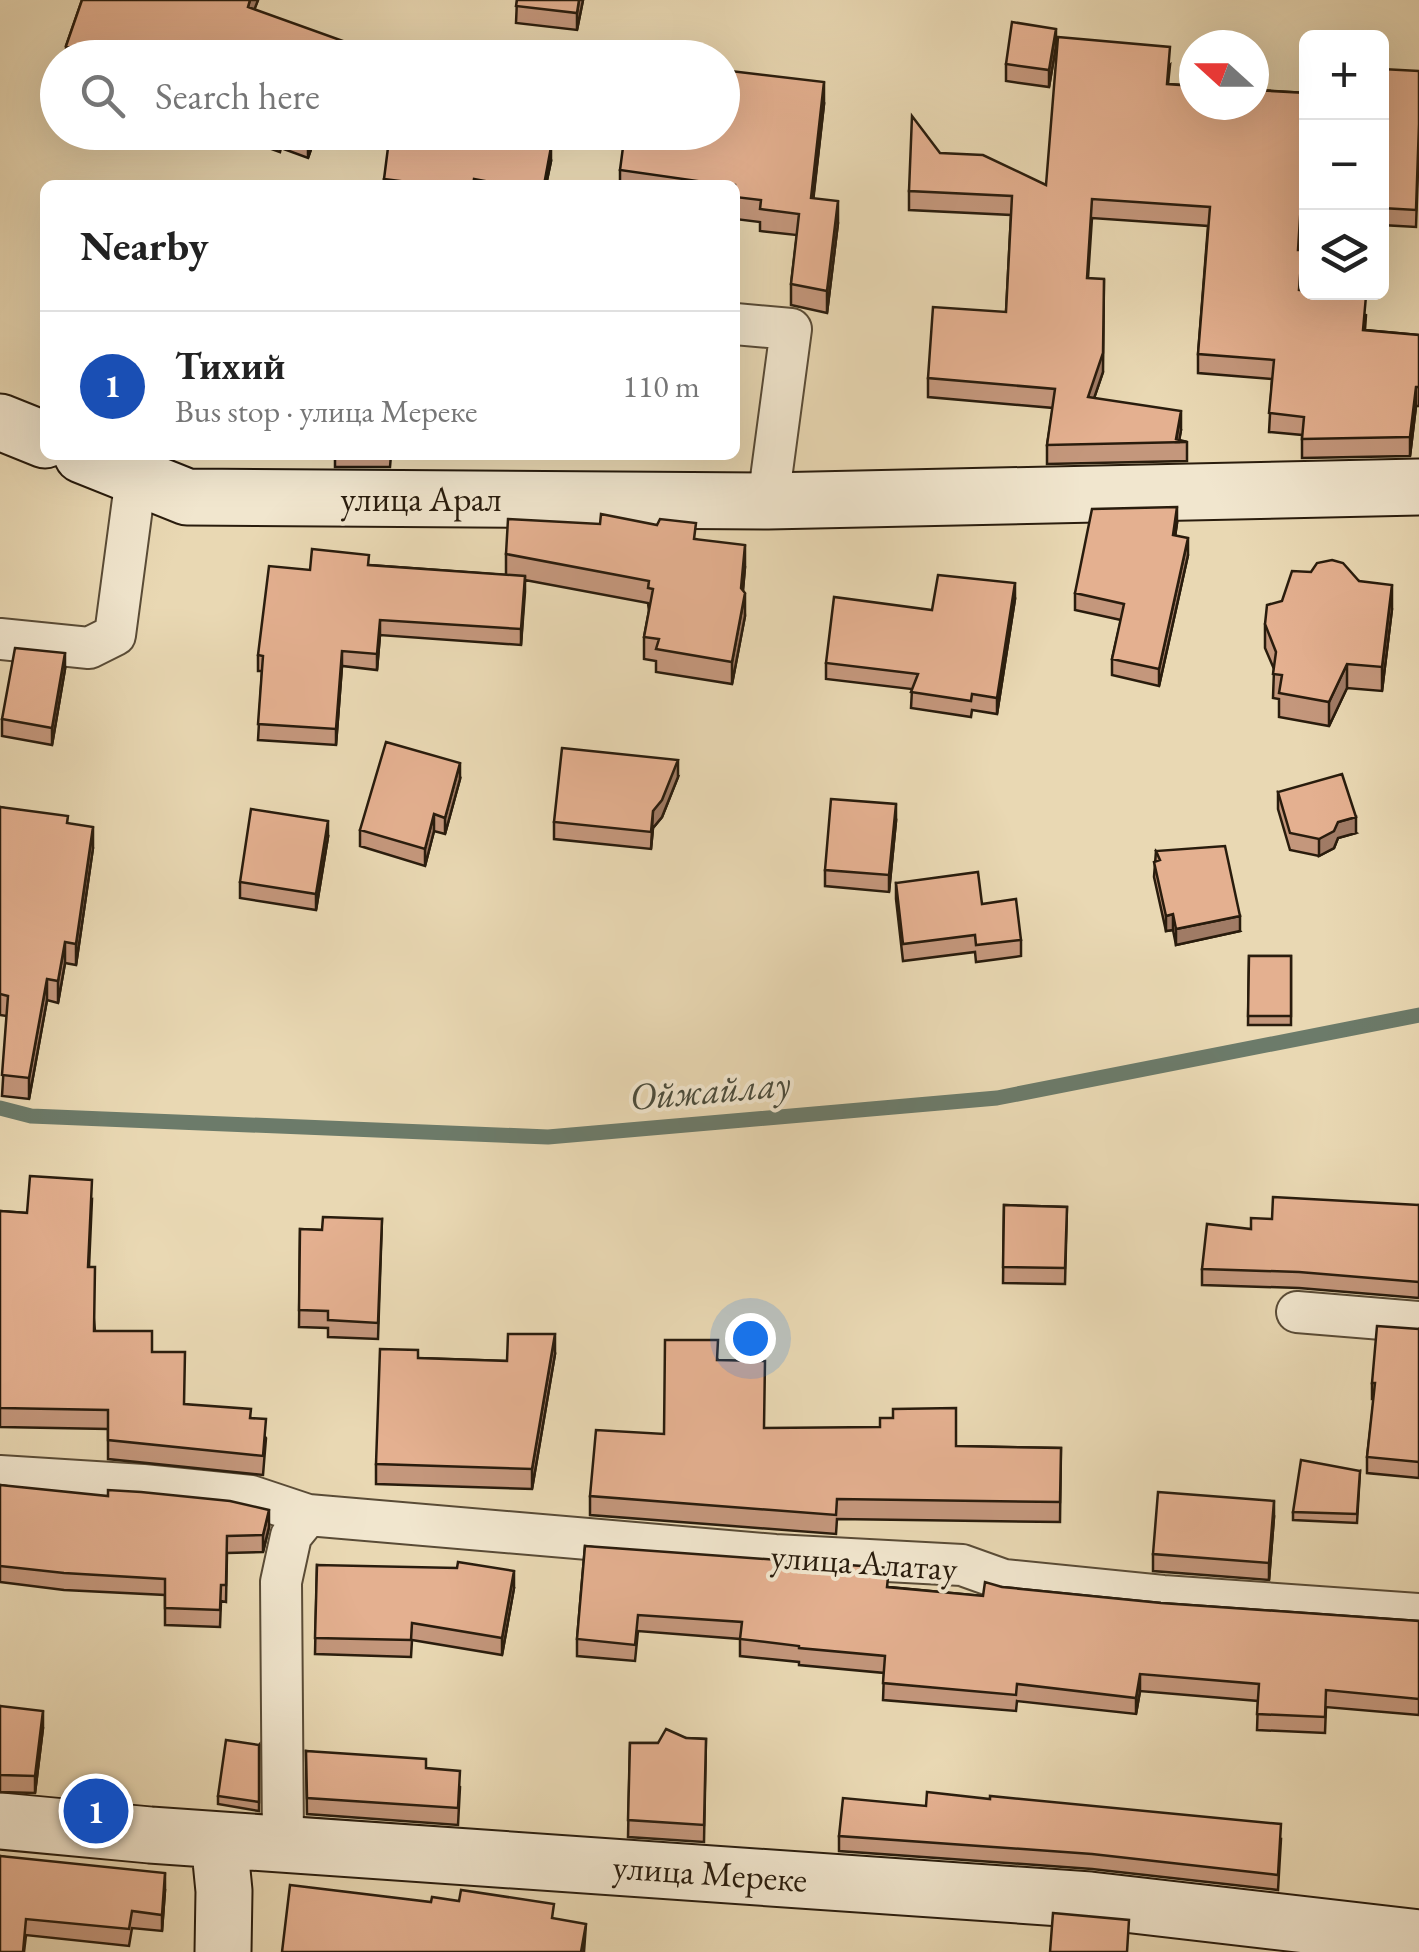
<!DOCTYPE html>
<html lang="en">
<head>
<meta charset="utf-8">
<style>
  body { margin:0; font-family:"EB Garamond",serif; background:#f6f6f6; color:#222 }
  .controls { position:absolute; right:30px; top:30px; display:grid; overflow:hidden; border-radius:15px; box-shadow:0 10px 40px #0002 }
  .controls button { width:90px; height:90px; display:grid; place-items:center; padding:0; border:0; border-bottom:2px solid #e0e0e0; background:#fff; color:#222; font:50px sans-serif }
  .compass { position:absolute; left:1179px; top:30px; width:90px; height:90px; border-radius:50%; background:#fff; box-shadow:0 10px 40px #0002; rotate:291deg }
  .you { position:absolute; left:750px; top:1338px; width:35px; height:35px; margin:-25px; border:8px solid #fff; border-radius:50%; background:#1a73e8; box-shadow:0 0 0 15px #1a73e833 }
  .badge { display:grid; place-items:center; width:65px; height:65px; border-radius:50%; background:#8f2418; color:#fff; font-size:32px; font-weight:700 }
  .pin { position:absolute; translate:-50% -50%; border:5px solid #fff; box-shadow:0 2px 10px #0006 }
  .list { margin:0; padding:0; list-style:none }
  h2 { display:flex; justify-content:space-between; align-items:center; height:130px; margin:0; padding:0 40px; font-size:42px }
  h2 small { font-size:32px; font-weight:400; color:#767676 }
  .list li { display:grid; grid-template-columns:65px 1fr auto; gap:30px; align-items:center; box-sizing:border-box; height:150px; padding:0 40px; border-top:2px solid #e0e0e0 }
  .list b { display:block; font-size:38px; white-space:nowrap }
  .list p { margin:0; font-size:32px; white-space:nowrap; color:#767676 }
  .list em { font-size:32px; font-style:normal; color:#767676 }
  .icon { flex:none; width:55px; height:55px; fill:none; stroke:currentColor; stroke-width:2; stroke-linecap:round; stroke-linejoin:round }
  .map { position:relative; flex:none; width:1419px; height:1952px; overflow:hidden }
  .search { position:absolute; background:#fff; box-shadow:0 10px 40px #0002; left:40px; top:40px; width:700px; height:110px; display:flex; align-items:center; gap:25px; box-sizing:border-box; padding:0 35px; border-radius:55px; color:#767676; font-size:38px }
  .panel { position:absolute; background:#fff; box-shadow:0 10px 40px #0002; left:40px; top:180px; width:700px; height:280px; border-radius:15px }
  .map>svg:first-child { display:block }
</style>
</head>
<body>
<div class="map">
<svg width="1419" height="1952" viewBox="0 0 1419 1952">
  <rect width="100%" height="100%" fill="#e9d8b3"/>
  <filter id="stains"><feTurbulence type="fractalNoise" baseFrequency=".002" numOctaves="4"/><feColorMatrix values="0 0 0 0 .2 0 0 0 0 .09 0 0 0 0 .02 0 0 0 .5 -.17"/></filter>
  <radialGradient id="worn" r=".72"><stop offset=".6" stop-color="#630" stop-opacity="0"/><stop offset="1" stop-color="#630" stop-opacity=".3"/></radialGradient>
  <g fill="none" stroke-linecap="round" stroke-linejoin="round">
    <!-- stream -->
    <path stroke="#6c7b6a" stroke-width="15" d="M0,1108L31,1116L548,1137L997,1098L1419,1015"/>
    <defs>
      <path id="street" d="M735,324L791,329L768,501
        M0,639L89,648L115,635L136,477
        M1297,1312L1419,1322
        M0,1476L143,1485L251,1496L308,1515L775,1555L962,1565L1004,1580L1163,1596L1419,1614
        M283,1842L281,1582L291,1536L308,1515"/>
      <path id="secondary" d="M0,422L45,440
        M82,455L187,497L768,501L1419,487
        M0,1821L150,1835L1090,1900L1419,1938
        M219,1840L224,1891L223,1952"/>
    </defs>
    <!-- street casing -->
    <use href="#street" stroke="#594b36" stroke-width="44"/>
    <!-- secondary casing -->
    <use href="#secondary" stroke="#291c0d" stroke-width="59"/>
    <!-- street -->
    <use href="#street" stroke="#f1e6ce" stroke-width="40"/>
    <!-- secondary -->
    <use href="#secondary" stroke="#f1e6ce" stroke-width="55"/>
  </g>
  <!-- wall -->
  <path fill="#c4977c" stroke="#291c0d" stroke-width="2.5" d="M82,0H258L254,9L343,58H66V46Z
    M517,0H583L577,30L516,23Z
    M1056,46L1049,87L1006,81V64Z
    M1170,65L1168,84L1306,93V173L1304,174L1299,250L1302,269L1300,290L1366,315L1365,330L1419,335V406H1416L1410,456L1302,458V435L1269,432L1272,379L1198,373V354L1208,226L1092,218L1088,278L1103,372L1094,398L1181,430L1179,440L1187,442V461L1047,464V445L1053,408L928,397V378L1006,312L1011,215L909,210V191L1046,185Z
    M1382,69L1419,141L1416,227L1382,225Z
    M824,104L813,199L838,223L827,313L791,305V284L797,235L760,231V222L735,219V185H620V170Z
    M224,132H317L308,158L281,148L280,152Z
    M551,161L546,185H384V179Z
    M335,455H391L390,467H335Z
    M1177,523L1175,536L1188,555L1159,686L1112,675V659L1121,620L1075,610V593Z
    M696,539L745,567L743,591L745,616L732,684L656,672V661L644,659V637L649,611L648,603L525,580L521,645L380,635L377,670L342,666L336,745L258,740L262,671H258V655L310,570L369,565L506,575V554Z
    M1359,581L1392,609L1382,691L1347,688L1329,726L1279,717V699L1273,698L1274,669L1265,648V624Z
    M1015,599L997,714L972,710L971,717L911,708L912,689L826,679V663L932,610Z
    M65,669L52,745L2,736V719Z
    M678,777L662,817L653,828L651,849L554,839V822Z
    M460,779L445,834L434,831L425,866L360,846V830Z
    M1278,792L1356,833L1338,838L1334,848L1319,856L1290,850L1278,809Z
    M0,807L68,824L93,848L76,965L65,963L58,1003L47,1000L29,1099L2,1096L7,1016L0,1015Z
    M896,821L889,892L825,886V870Z
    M328,837L316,910L240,898V882Z
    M1156,851L1240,931L1176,945L1173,930L1166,931L1154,877Z
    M896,883L982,904L1021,940V956L976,962L975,952L903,961L896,899Z
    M1249,956H1291V1025H1248Z
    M92,1199L89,1267L95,1331L152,1352L184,1404L251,1418L266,1438L263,1475L108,1459V1429L0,1427V1211L27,1213Z
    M1004,1205L1067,1207L1065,1284L1003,1283Z
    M1419,1205V1298L1299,1288L1202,1285V1269L1251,1229L1272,1219Z
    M382,1219L378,1339L328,1337V1328L299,1327L300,1229L322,1230Z
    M1419,1329V1478L1367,1473V1457L1374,1399H1372V1383Z
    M555,1354L532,1489L376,1484V1464L418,1358L507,1361Z
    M718,1360L764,1428L956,1446L1061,1448L1060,1522L837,1519L836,1534L590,1515V1496L664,1434Z
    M1360,1471L1357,1523L1293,1520V1512Z
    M0,1485L269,1527L263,1552L227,1553L226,1602L221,1601L220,1627L165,1625V1595L64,1590L0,1582Z
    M1274,1517L1269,1580L1153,1571V1554Z
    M585,1546L889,1587L983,1596L1002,1587L1161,1603L1419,1621V1715L1326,1707L1325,1733L1257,1730L1258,1701L1140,1691L1136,1714L1017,1701L1016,1711L883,1700L884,1673L799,1665V1662L740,1656V1639L638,1631L635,1661L577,1656V1639Z
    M317,1565L514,1588L502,1655L412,1640L411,1657L315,1654Z
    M0,1706L43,1728L35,1793L0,1792Z
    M686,1738L706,1739L704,1842L628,1837L630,1743H658Z
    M259,1745V1811L218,1804V1796Z
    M306,1751L426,1768L460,1787L458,1825L307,1814Z
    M926,1806L1281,1839L1278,1890L1092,1869L839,1851V1836Z
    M0,1856L165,1890L162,1931L132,1928L129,1946L26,1935L24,1952H0Z"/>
  <!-- shaded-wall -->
  <path fill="#a07b65" stroke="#291c0d" stroke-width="2.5" d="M250,0H258L248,27V7Z
    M579,0H583L577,30V13Z
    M1056,29V46L1049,87V70Z
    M343,41V58H337Z
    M824,82V104L811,220V198Z
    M310,132H317L308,158V137Z
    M551,147V161L546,185H544Z
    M1304,155V174L1298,268V250Z
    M838,201V223L827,313V291Z
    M1104,279L1103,372L1088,416V397Z
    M1416,387V406L1410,456V437Z
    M1181,411V430L1179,442H1176Z
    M1177,507V523L1173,552V535Z
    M1188,538V555L1159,686V669Z
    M745,545V567L741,610V588Z
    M525,576V592L521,645V629Z
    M1015,583V599L997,714V698Z
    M1392,585V609L1382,691V667Z
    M745,593V616L732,684V662Z
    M380,620V635L377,670V654Z
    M342,651V666L336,745V729Z
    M65,653V669L52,745V728Z
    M1347,664V688L1329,726V702Z
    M678,760V777L662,817L653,828L651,849L653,811Z
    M460,763V779L445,834V818Z
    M896,804V821L889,892V875Z
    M434,814V831L425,866V849Z
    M1356,817V833L1338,838L1334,848L1319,856V839L1338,822Z
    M328,821V837L316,910V894Z
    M93,827V848L76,965V944Z
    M1173,914V930L1166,931V916Z
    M1240,916V931L1176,945V929Z
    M65,942V963L58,1003V981Z
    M47,979V1000L29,1099V1078Z
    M555,1334V1354L532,1489V1469Z
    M1274,1501V1517L1269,1580V1563Z
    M269,1510V1527L263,1552V1535Z
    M514,1571V1588L502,1655V1638Z
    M1140,1674V1691L1136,1714V1698Z
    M43,1711V1728L35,1793V1776Z
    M165,1873V1890L162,1931V1915Z
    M586,1924L584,1952H581Z"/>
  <!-- building -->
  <path fill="#e4b090" stroke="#291c0d" stroke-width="2.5" d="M82,0H250L248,7L343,41L337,58H96L66,46Z
    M517,0H579L577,13L516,6Z
    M1012,22L1056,29L1049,70L1006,64Z
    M1058,37L1170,47L1167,84L1194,86V105H1254V90L1306,93V155H1304L1298,250H1302L1299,290L1306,291V292L1366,296L1363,330L1419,335V387H1416L1410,437L1302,439L1304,417L1269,413L1274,360L1198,354L1210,207L1092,199L1087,278L1104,279L1103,353L1088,397L1181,411L1176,439L1187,442L1047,445L1055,389L928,378L933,307L1006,312L1012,196L909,191L912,116L940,153L983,155L1046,185Z
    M1382,69L1419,71V124L1416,210L1382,208Z
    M722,70L824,82L811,198L838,201L827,291L791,284L799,214L760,209L761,200L735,197V185H725L620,170L625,132H722Z
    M295,132H310L308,137Z
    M390,132H480L551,147L544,185H506L474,179L473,185H431L384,179Z
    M1177,507L1173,535L1188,538L1159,669L1112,659L1124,604L1075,593L1092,509Z
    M601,514L657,525L660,519L696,523L694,539L745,545L741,588L745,593L732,662L656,649L659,639L644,637L653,589L648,588L649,581L506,554L508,519L600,524Z
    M312,549L369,555L368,565L525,576L521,629L380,620L377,654L342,651L336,729L258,724L263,656L258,655L269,566L310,570Z
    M1332,560L1343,563L1359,581L1392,585L1382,667L1347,664L1329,702L1279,693L1282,675L1273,674L1276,652L1265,624L1267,605L1282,601L1292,571L1311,572L1317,563Z
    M938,575L1015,583L997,698L972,694L971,701L911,692L918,674L826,663L834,597L932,610Z
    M15,648L65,653L52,728L2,719Z
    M386,742L460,763L445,818L434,814L425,849L360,830Z
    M562,748L678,760L662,800L653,811L651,832L554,822Z
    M1342,774L1356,817L1338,822L1334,831L1319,839L1290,833L1278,792Z
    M831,799L896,804L889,875L825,870Z
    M0,807L68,816L67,823L93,827L76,944L65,942L58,981L47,979L29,1078L2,1075L8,996L0,994Z
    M251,809L328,821L316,894L240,882Z
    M1225,846L1240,916L1176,929L1173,914L1166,916L1154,862L1160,860L1156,851Z
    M978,872L982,904L1016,899L1021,940L976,945L975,935L903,944L896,883Z
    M1249,956H1291V1016H1248Z
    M30,1176L92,1180L88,1267H95L94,1331H152V1352H185L184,1404L251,1409L250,1418L266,1419L263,1456L108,1440V1410L0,1408V1211L27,1213Z
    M1273,1197L1419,1205V1282L1299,1272L1202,1269L1207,1224L1251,1229V1218L1272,1219Z
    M1004,1205L1067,1207L1065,1268L1003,1267Z
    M323,1217L382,1219L378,1323L328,1320V1311L299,1310L300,1229L322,1230Z
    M1377,1326L1419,1329V1462L1367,1457L1375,1383H1372Z
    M508,1334H555L532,1469L376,1464L380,1349L418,1350V1358L507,1361Z
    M665,1340H718L717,1360L765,1361L764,1428L880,1427V1418H893V1409L956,1408V1446L1061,1448L1060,1502L837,1499L836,1515L590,1496L596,1430L664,1434Z
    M1301,1460L1360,1471L1357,1514L1293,1512Z
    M0,1485L108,1496V1490L141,1492L230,1501L269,1510L263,1535L227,1536L226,1585H221L220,1610L165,1608V1579L64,1573L0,1566Z
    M1158,1492L1274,1501L1269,1563L1153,1554Z
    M585,1546L889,1568L887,1587L983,1596L985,1582L1002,1587L1161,1603L1419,1621V1699L1326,1690L1325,1717L1257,1714L1259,1684L1140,1674L1136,1698L1017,1684L1016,1695L883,1683L885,1656L799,1648V1646L740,1639L742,1622L638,1615L635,1645L577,1639Z
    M458,1562L514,1571L502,1638L412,1623L411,1640L315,1638L317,1565L457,1568Z
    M0,1706L43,1711L35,1776L0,1775Z
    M666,1729L686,1738L706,1739L704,1825L628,1820L630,1743H658Z
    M226,1740L259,1745V1802L218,1796Z
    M306,1751L426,1759V1768L460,1771L458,1808L307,1798Z
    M927,1792L990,1799V1796L1281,1824L1278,1875L1092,1854L839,1836L843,1798L926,1806Z
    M0,1856L165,1873L162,1915L132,1911L129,1929L26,1919L23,1952H0Z
    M290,1885L431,1902L432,1897L459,1901L461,1890L554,1904L552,1918L586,1924L581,1952H282Z
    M1053,1913L1129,1920L1127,1952H1050Z"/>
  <g text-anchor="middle" stroke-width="8" stroke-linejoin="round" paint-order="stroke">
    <!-- street labels -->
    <g font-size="35" fill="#291c0d" stroke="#f1e6ce">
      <text x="421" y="511">улица Арал</text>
      <text transform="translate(864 1562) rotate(4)" y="12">улица Алатау</text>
      <text transform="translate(710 1873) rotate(4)" y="12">улица Мереке</text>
    </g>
    <!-- water labels -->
    <g font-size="38" font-style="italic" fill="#4b4c3c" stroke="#f1e6ce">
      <text transform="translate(710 1090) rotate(-5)" y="13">Ойжайлау</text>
    </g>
  </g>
  <rect width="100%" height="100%" filter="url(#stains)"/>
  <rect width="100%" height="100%" fill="url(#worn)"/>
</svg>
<div class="controls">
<button>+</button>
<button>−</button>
<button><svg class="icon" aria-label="layers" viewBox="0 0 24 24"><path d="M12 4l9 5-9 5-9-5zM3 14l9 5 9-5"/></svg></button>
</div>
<svg class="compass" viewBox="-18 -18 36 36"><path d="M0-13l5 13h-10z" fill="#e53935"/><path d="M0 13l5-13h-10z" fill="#767676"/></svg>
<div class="you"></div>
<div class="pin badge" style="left:96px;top:1811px;background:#1a4fb4">1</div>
<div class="search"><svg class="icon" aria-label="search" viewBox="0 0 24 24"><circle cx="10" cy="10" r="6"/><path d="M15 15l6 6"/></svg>Search here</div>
<section class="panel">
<h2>Nearby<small></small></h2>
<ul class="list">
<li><span class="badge" style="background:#1a4fb4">1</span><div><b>Тихий</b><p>Bus stop · улица Мереке</p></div><em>110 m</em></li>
</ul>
</section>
</div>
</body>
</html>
